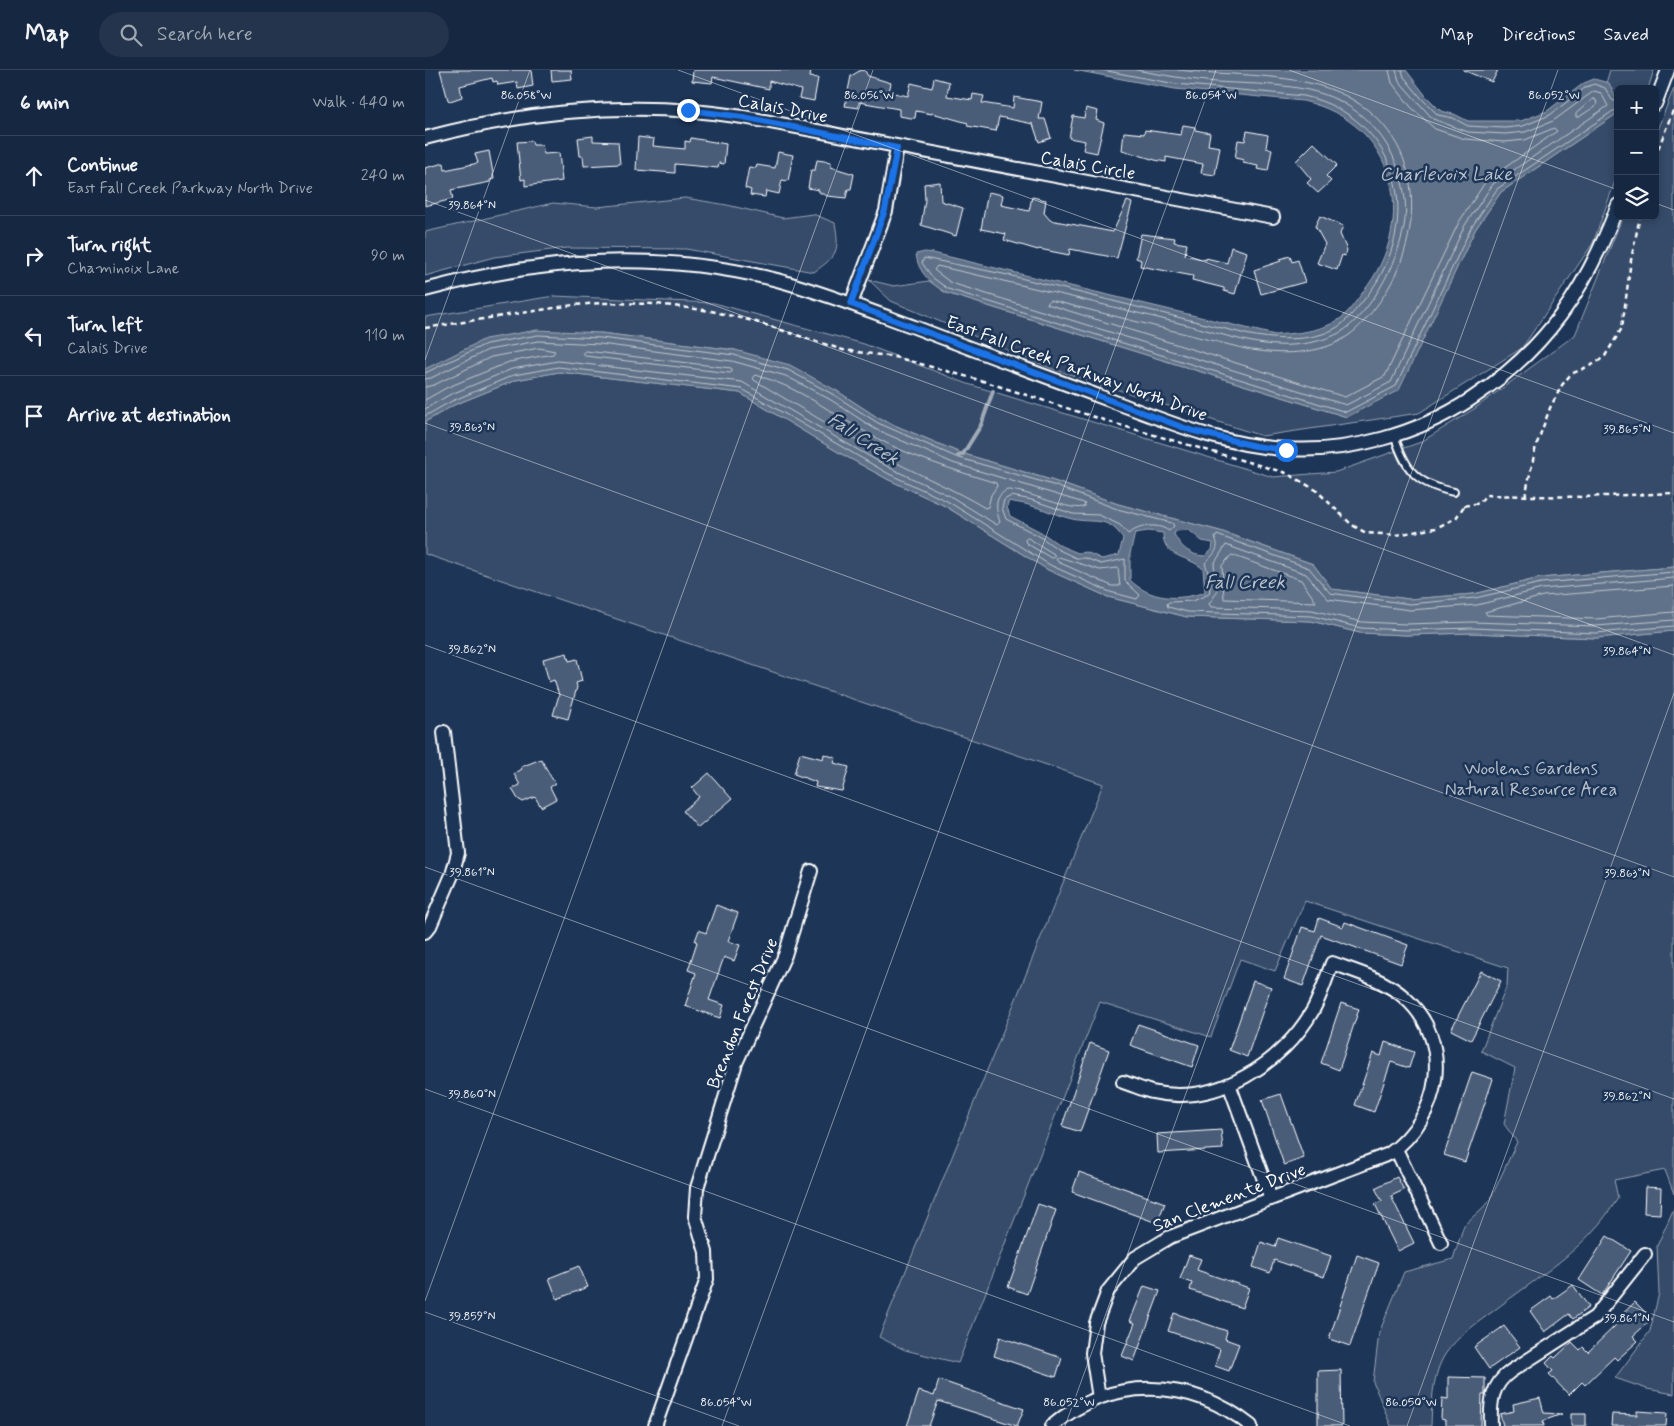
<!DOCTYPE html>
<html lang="en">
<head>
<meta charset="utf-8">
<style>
  body { margin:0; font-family:Mynerve,sans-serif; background:#23344c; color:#f1f3f6 }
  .controls { position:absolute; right:15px; top:15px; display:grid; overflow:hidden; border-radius:8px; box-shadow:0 2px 8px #0003 }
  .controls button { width:45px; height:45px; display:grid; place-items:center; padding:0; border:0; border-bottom:1px solid #35445a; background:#162841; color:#f1f3f6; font:25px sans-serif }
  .stop { position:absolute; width:15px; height:15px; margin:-11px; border:4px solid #1a73e8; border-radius:50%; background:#fff }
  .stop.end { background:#1a73e8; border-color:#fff; box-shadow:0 1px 5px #0008 }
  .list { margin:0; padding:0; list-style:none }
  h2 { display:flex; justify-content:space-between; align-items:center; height:65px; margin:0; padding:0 20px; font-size:21px }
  h2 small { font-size:16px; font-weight:400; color:#9ea6b1 }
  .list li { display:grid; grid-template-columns:32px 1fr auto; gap:15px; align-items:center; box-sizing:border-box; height:80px; padding:0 20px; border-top:1px solid #35445a }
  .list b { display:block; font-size:19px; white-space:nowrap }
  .list p { margin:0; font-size:16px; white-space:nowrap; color:#9ea6b1 }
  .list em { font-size:16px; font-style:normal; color:#9ea6b1 }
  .icon { flex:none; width:28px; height:28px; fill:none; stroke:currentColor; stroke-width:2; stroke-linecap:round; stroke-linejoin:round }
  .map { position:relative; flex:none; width:1249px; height:1356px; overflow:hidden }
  header { display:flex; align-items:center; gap:30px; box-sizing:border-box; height:70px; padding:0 25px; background:#162841; border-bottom:1px solid #35445a }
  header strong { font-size:24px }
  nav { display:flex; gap:28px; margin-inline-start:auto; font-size:18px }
  .search { width:350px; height:45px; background:#23344c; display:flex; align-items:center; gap:12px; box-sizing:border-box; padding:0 18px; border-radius:28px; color:#9ea6b1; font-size:19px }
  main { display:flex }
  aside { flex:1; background:#162841 }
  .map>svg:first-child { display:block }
</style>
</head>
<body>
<header>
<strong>Map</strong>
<div class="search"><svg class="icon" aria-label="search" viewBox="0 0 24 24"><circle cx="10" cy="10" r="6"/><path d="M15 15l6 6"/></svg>Search here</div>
<nav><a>Map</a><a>Directions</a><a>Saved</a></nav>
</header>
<main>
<aside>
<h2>6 min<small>Walk · 440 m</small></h2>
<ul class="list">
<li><svg class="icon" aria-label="ahead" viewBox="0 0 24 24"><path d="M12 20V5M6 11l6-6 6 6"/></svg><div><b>Continue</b><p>East Fall Creek Parkway North Drive</p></div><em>240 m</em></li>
<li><svg class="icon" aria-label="right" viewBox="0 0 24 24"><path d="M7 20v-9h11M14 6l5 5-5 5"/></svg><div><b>Turn right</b><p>Chaminoix Lane</p></div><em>90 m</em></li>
<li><svg class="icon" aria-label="left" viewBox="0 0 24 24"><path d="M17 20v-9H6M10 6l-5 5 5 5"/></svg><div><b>Turn left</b><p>Calais Drive</p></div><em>110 m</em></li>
<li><svg class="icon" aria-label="arrive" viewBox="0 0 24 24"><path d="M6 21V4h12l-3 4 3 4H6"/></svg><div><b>Arrive at destination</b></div></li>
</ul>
</aside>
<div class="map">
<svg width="1249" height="1356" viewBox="0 0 1249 1356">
  <rect width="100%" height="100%" fill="#1d3557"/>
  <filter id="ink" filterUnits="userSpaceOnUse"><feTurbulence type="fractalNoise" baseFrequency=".02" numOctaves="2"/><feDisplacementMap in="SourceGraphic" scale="10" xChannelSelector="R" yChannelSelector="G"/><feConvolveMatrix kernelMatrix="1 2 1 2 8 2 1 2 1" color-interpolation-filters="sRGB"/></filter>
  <g filter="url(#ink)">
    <!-- green -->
    <path fill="#364b69" stroke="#9aa5b4" d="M1185,0H1229L1223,19H1193V32L1181,13Z
      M1249,18V497L1115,508L1049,524L984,529L907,519L888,494L795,461L693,434L629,411L533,382L455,349L412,321L310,280L176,263L0,299V247L129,226L289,233L439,274L543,314L848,407L911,402L996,372L1049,339L1150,265L1198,146H1230V65Z
      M1193,43V103L1168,173L1097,278L994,343L837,366L625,298L466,231L444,210L469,216L504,211L521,223L922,347L1025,212L1050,160L1076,122Z
      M260,128L302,135L358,148L388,144L410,153C415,181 412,186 389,202L261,179L142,178L69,187L0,206V162L128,133L172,137Z
      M134,302L315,323L413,382L462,409L520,436L623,500L683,527L762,547L886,551L935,563L981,565L1046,563L1171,568L1249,561V1124L1240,1100L1189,1110L1193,1128C1161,1180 1114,1206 1067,1242C1052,1253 1032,1267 1021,1283C1007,1304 1007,1331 1006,1356H966L948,1312L954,1263L979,1202L1028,1189L1039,1155L1064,1132L1092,1072L1079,1054L1090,998L1056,981L1082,915L1083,898L880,831L850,901L815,889L786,967L675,932L533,1293L480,1280L454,1267L678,714L0,484V352L29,335L91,310Z
      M1249,1138V1324L1222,1319L1190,1308L1225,1261L1234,1223L1232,1176Z"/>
    <!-- water -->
    <path fill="#617289" stroke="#a0aab8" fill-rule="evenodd" d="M649,0H981L1001,26L1016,41L1029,44L1043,51H1096L1122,41L1159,13L1169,9L1184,13L1193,32V43L1076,122L1050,160L974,320L922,347L521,223C506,213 493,203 491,184L500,182L508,183L850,265C871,263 895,262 913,250C923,244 931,231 938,222C995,150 971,52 878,31L750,19Z
      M112,260L176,263L310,280L365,295L412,321L455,349L533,382L629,411L693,434L795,461L888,494L907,519L984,529L1049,524L1115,508L1249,497V561L1172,568L1046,563L981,565L935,563L886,551L762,547L683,527L623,500L520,436L462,409L413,382L315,323L134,302L91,310L29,335L0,352V299L60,269ZM584,431C591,433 599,433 607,436C620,439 633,446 647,449C670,454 682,445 698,468L694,485L677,489L661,482L653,483L636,476L616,462L585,446L582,437ZM764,460L777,471L788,473L787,480L780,486C766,486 755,477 749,464L751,461ZM723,461L738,463C738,489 764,485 778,499L780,522C754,531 725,530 705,510V484L710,463Z"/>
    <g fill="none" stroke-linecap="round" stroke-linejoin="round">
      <!-- shore -->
      <path stroke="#c0c7d0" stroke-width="1" d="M677,0L751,14L879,26C975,48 1000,151 942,226C935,235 926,246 917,254C892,273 853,270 825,265L583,205L499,188L497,193L508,208L523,219L921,342L971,316L1046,158L1072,119L1188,41L1193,40
        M711,0C738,5 765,10 792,12C833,15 883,12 920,34C955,55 975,88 980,129C986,169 952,237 919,260C907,268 891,272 877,274C835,280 797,263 758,254C676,234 594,214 512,196L509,200L526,213L921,335L966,312L1040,155L1068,114L1183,36L1176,23L1169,21L1128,51L1100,62L1080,64L1043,62L1008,49L974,11L971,0
        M753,0C804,6 875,2 921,26C1004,69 1002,171 950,238C943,247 934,258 924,265C896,286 854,285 821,279L625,230L622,234L920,327L960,306L1034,152L1061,111L1132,61L1129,58L1100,70L1080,72L1040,69L1010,59L986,37L967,13L964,0
        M977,0L979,7L997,29L1013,45L1028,48L1043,56L1080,58L1098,56L1125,45L1161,17L1169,14L1180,18L1187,30L1193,32
        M1168,29L1171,30L1172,35L1154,47H1151V44Z
        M161,281L306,298L308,301L305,303L160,286L158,283Z
        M0,303L61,274L113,265L176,268L309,285L363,300L409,325L453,353L531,387L628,415L692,439L747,453L749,456L744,461C731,452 714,456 703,464L695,455L674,445L648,444L607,430L586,426L579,430L577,438L581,449L614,466L634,480L651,488H660L676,494L700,489V511L715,525L712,529L685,522L625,495L522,431L464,404L317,319L133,297L89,305L27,331L0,346
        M331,305C377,318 405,343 446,365C485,387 529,400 571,413L572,416L566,425L563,437L560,438C530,420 499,407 468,391C421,365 375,338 329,310L328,307Z
        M0,309L6,308L63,280L113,271L175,274L307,291L361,306L406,330L450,359L528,393L659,433L660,436C649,444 600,419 582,420C568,427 571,440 575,452L572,455L525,426L467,399L419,372L317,312L133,291L87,299L24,325L0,339
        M0,317L9,315L66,287L114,278L130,281L128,284L84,292L21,318L0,330
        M603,468L629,484V488H626L601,473L600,470Z
        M807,485L876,510L891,532L799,529L797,496Z
        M634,487L675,500L693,498L695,516H687L633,492L631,489Z
        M1249,502L1116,513L1050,528L985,534L905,523L884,498L792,465L790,468C796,479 788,485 780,493L786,512L784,524L768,531L744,532L742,534L743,537L763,542L887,546L936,558L981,560L1046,558L1171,563L1249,556
        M1249,508L1117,519L1052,535L985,540L903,529L881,504L801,475L789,494L792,522L784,534L786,537L887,540L937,552L981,554L1047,552L1171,556L1249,550
        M1249,516L1118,526L1060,542L1062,545L1171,549L1249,542"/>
      <!-- stream -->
      <path stroke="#a0aab8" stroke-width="4" d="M533,386L538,384L556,355L568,321"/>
    </g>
    <!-- building -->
    <path fill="#4a5d79" stroke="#fff" d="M15,0H106L108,16L93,19L92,12L73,15L72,11L68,12L67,8L35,16L37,27L25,31L23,30Z
      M126,0H146L147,9L127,11Z
      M268,0H386L385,7L393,8L389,31L374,28L376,20L344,11V19L288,7L287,13L267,11Z
      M436,0L440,1L443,6L466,13L464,22L483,26L486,13L507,18L509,8L524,12L522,26L547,30L548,24L559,26L557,33L588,38L589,27L617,32L614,49H620L626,68L614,72L608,54L574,47L571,61L542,56L543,53L507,43V44L491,41L490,48H486L474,46V39L434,32V38L420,36L426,6Z
      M1038,0H1073L1067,12Z
      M661,38L673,41L671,50L679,53L672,83L658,80L660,71L644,68L648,46L659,48Z
      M758,55L770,57V60L785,63L783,75L795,77L790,105L776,103L778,94L741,87V92L730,90L697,80L699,62L719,64L720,60L756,65Z
      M822,61L843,65L841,78L847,79L843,101L832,99L833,96L818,93L819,90L810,88L813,70L820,71Z
      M168,66V71L193,72L195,94L159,96L158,86H155L153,68Z
      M213,67L229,69L228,76L260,79V71L265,72L266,68L301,74L299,94L294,93L293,98L250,94V103L211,100Z
      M107,71L108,75H117L119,84L134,83L137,111L100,116V109L96,110L92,72Z
      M889,73L912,95L901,106L906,111L893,123L882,113L886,109L871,91Z
      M64,81L69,109L65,110V112L26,120L28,129L0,136V98L19,93L20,100L53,93L50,84Z
      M353,82L368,85L363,111L357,110L354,124L341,121L340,127L325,125L326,120L320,118L324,97L331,98L332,95L350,98Z
      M392,90L406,92V97L429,104L426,119H423L421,128L402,126L394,122V120L383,118L386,100H390Z
      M515,112L516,131L538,138L531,166L496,155L500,130L499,114Z
      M563,122L578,125L576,135L604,141L607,127L621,130L619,143L625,150L688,162L702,131L707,133L692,188L645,179L644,185L614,179L613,180L579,170L581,164L556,159Z
      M895,146L918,156L915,164L922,180L920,186L917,185L912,200L892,193L900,174L890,156Z
      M716,164L750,168L749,172L762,174L760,185L781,190V188L802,193L806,177L822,182L810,224L799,221V218L767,210L768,206L715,196L716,190L711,188Z
      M865,186L867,192L873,190L880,212L836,224L829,200L856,191L855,189Z
      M142,583L144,591L152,589L157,611L151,613L152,617L143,649L128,645L134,625L129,610L124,612L118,589Z
      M375,683L398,689L399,684L411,688L409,693L424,697L417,721L390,717L391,712L369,704Z
      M116,689L130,714L125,717L131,729L116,737L110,727L98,732L93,729L87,719L95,715L89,704L97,699L96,697Z
      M284,703L307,729L273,758L258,741L274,727L267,718Z
      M291,835L313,843L303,871L315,875L309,891L299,887L284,930L299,935L295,948L260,936L271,903L263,900L272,872L270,871L274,860L281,863Z
      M894,848L918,857L920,852L983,875L976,894L896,865L878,916L859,909L877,857L890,861Z
      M1056,901L1076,911L1046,970L1026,960Z
      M828,911L846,917L822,987L804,980Z
      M916,933L934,939L914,1000L896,993Z
      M713,954L774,975L767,997L705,975Z
      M960,972L989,982L984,998L966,992L949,1042L930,1035L948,983L956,986Z
      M665,973L684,980L655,1062L637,1056Z
      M1047,1002L1068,1009L1040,1092L1019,1085Z
      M856,1024L879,1088L859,1095L837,1030Z
      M796,1060L798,1079L733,1083L732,1064Z
      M654,1102L740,1133L732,1153L647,1122Z
      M972,1107L979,1120L966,1126L989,1173L973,1181L950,1134L957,1131L950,1118Z
      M1220,1117L1236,1118L1235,1144L1219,1143Z
      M613,1134L631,1140L602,1224L583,1217Z
      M1182,1166L1206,1181L1177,1225L1154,1210Z
      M853,1168L906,1186L899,1207L849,1190L845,1203L828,1197L836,1172L850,1177Z
      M764,1185L776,1189L772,1200L824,1218L817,1238L765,1220L767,1213L755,1209Z
      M932,1185L954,1193L925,1276L904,1269Z
      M154,1196L163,1217L132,1229L124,1208Z
      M1148,1215L1164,1237L1148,1249L1144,1244L1120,1262L1105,1241L1126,1226L1128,1229Z
      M719,1216L735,1221L709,1291L697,1286L710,1253L705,1251Z
      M1210,1232L1227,1249L1208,1266L1213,1271L1192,1290L1189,1287L1160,1315L1157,1312L1144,1325L1124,1304L1128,1301L1121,1293L1128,1286L1130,1288L1147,1272L1155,1280L1158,1277L1163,1282L1193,1253L1191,1250Z
      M749,1243L802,1261L800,1269L814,1274L804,1301L790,1296L795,1279L743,1261Z
      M1079,1256L1095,1277L1064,1299L1049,1277Z
      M575,1267L637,1288L631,1307L569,1286Z
      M916,1300L917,1356H893V1301Z
      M1023,1307L1060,1308V1325H1057L1056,1356H1020V1350L1016,1349L1017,1328L1023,1329Z
      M514,1310L599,1339L592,1356L513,1331L504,1356H482L494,1321L509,1326Z
      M1115,1328L1119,1343L1137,1344L1118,1351L1119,1356H1078L1075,1344L1089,1341L1088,1334Z
      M1212,1341L1242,1343L1241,1356H1186L1187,1344L1212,1345Z
      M1146,1344H1161V1356H1146Z"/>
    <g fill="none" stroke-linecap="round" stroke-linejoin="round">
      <defs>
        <path id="service" d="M969,365C981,400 990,414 1029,422"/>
        <path id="minor" d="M1230,34L1243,0
          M0,68C105,40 210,30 318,47L848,147
          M0,220C120,188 230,180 352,210C400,223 445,241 492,258C557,283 622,307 687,331C743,352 800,376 861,379C925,383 993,364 1046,329C1122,279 1161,219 1193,135
          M426,234L461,141L472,78
          M0,862L5,856L27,805L33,783L19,662
          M804,1014L846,1129
          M971,1079L1016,1173
          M674,1328L667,1283L671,1253L683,1221L710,1188L745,1167L964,1084C1016,1048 1030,971 979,927C958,909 932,902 907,893C901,909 896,925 888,940C858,993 791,1037 727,1022C718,1020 708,1015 698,1012
          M230,1356L282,1209L281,1182L270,1146L272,1118L311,993L360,885L386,801
          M627,1356C687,1305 766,1308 826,1356
          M1066,1356C1065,1333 1066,1315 1086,1301L1170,1247L1220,1184"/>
      </defs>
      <!-- service casing -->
      <use href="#service" stroke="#fff" stroke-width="10"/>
      <!-- minor casing -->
      <use href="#minor" stroke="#fff" stroke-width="16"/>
      <!-- path -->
      <path stroke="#fff" stroke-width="2.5" stroke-dasharray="5 4" stroke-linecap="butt" d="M1230,87L1249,38
        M0,258L148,235L178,233L232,234L286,241L328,251L418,280L470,287L558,311L691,354L861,403L891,420L927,455L941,463L971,465L1011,458L1031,448L1039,436
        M1100,427L1111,376L1125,338L1137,315L1146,304L1171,293L1180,286L1197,258L1206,190L1215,146
        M1039,436L1055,433L1060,425L1158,427L1249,423"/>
      <!-- service -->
      <use href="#service" stroke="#1d3557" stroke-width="6"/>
      <!-- minor -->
      <use href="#minor" stroke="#1d3557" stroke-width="12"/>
    </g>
  </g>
  <g fill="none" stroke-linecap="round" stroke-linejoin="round" filter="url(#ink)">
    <!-- route -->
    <path stroke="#1a73e8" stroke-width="6" d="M263,40L318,47L472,78L460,140L426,234L765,360L830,376L861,380"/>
  </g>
  <!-- ticks -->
  <path fill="none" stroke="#fff" stroke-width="1" stroke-opacity="0.45" d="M253,0L1249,363M864,0L1193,120M0,130L1249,585M1230,133L1249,140M0,290L105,0M0,353L1249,807M0,575L1249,1029M0,797L1249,1252M0,1019L925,1356M0,1231L448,0M0,1242L314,1356M297,1356L791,0M640,1356L1133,0M982,1356L1249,623"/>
  <g text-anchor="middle" stroke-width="5" stroke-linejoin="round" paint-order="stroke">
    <!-- street labels -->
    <g font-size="18" fill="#fff" stroke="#1d3557">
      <text transform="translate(358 38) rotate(11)" y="6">Calais Drive</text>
      <text transform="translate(663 95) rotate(10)" y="6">Calais Circle</text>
      <text transform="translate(652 298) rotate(20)" y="6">East Fall Creek Parkway North Drive</text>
      <text transform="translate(317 943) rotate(-68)" y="6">Brendon Forest Drive</text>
      <text transform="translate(804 1127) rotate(-21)" y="6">San Clemente Drive</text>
    </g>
    <!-- park labels -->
    <g font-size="18" fill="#b9c0ca" stroke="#1d3557">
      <text x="1106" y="704">Woolens Gardens<tspan x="1106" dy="21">Natural Resource Area</tspan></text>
    </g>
    <!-- water labels -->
    <g font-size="19" font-style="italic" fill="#b8c0ca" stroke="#1d3557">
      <text x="1021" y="110">Charlevoix Lake</text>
      <text transform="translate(439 368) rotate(33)" y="7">Fall Creek</text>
      <text x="820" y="518">Fall Creek</text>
    </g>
  </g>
  <g font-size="12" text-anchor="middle" fill="#fff" stroke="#1d3557" stroke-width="5" stroke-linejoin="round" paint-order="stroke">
    <text x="444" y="29">86.056°W</text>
    <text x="101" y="29">86.058°W</text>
    <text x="786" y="29">86.054°W</text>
    <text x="1129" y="29">86.052°W</text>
    <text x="47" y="139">39.864°N</text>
    <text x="47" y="361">39.863°N</text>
    <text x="1202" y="363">39.865°N</text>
    <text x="47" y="583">39.862°N</text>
    <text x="1202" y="585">39.864°N</text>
    <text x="47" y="806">39.861°N</text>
    <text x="1202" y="807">39.863°N</text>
    <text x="47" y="1028">39.860°N</text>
    <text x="1202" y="1030">39.862°N</text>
    <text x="47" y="1250">39.859°N</text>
    <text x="1202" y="1252">39.861°N</text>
    <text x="301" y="1336">86.054°W</text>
    <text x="644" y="1336">86.052°W</text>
    <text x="986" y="1336">86.050°W</text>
  </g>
</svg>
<div class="controls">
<button>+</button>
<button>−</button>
<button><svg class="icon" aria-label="layers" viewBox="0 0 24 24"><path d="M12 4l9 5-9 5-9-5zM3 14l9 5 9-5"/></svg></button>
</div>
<div class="stop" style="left:861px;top:380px"></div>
<div class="stop end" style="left:263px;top:40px"></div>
</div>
</main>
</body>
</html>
